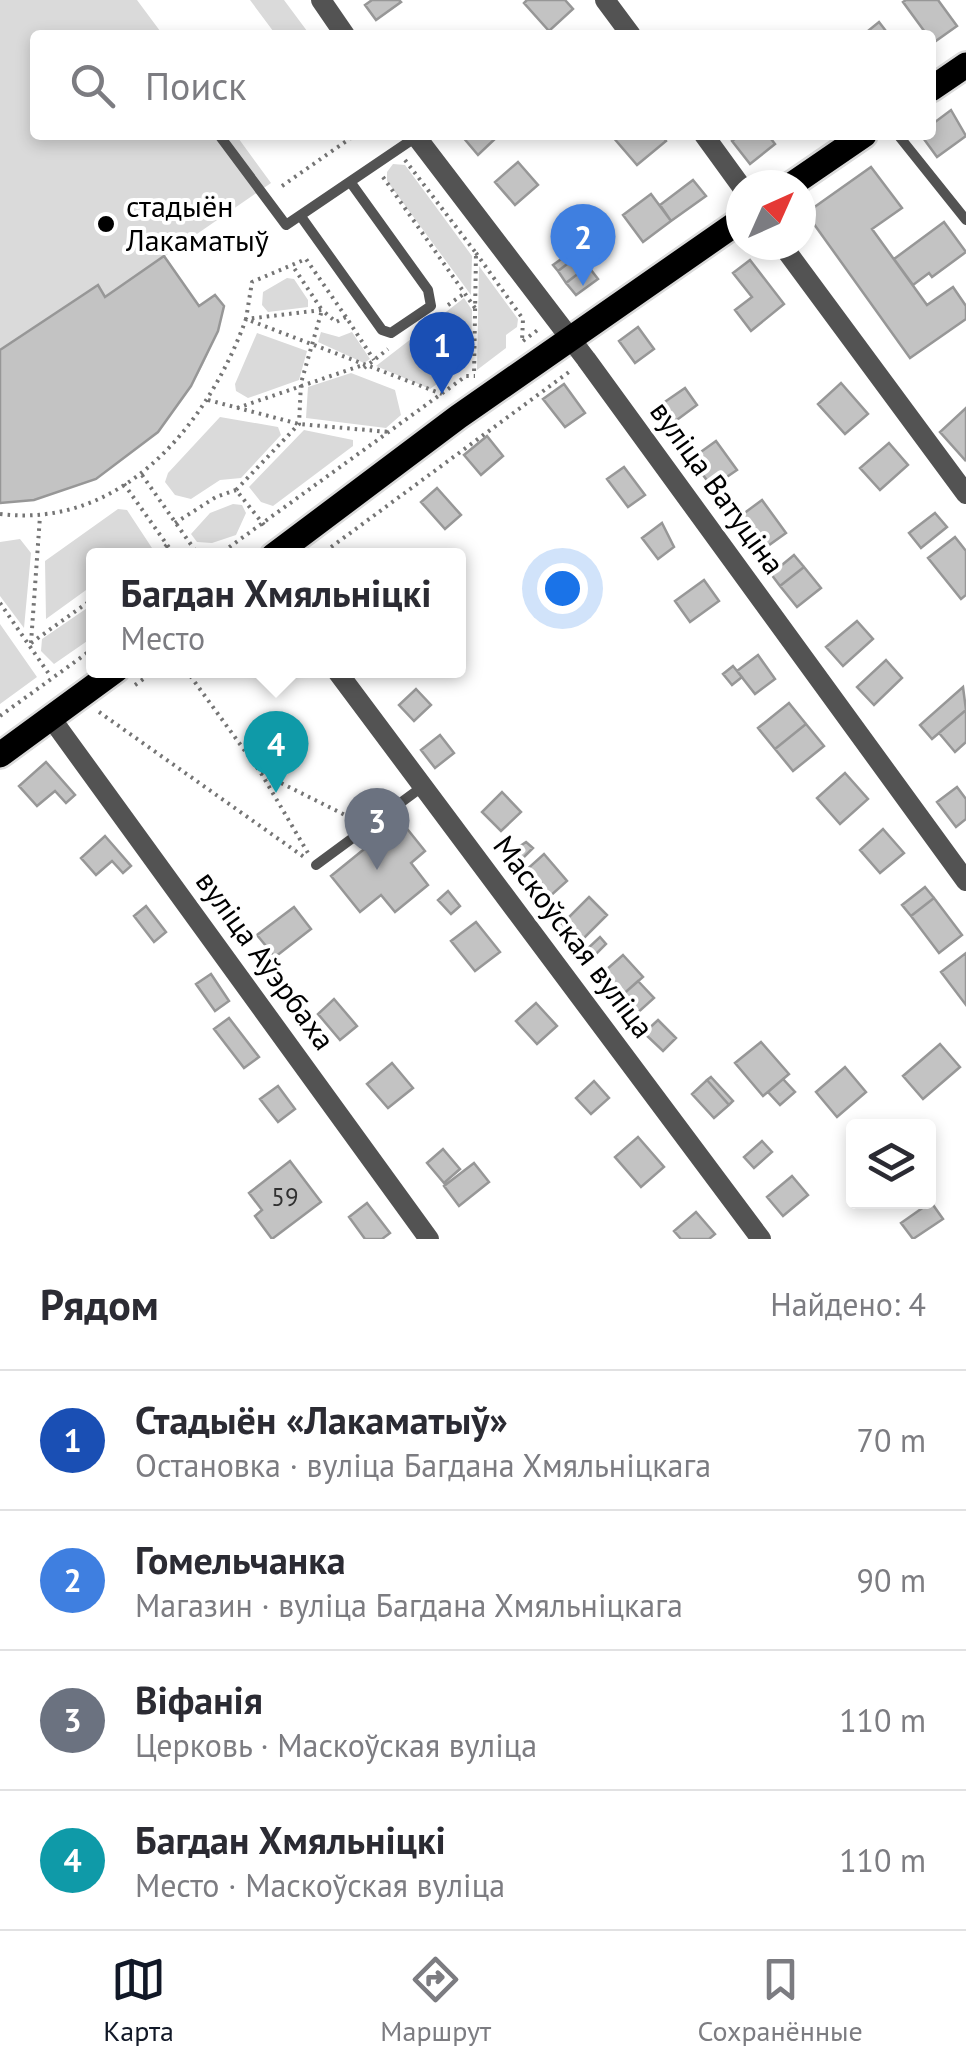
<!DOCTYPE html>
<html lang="ru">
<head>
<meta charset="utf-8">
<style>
  body { margin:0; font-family:"PT Sans",sans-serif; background:#f7f7f7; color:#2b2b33 }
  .controls { position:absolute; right:30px; bottom:30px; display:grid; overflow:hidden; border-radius:10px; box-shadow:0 5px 15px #0003 }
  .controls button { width:90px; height:90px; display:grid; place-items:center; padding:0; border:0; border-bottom:2px solid #e1e1e2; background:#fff; color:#2b2b33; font:50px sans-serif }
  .compass { position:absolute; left:726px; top:170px; width:90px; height:90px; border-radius:50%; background:#fff; box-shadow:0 5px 15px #0003; rotate:45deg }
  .you { position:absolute; left:562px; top:588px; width:35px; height:35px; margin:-25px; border:8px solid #fff; border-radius:50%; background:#1a73e8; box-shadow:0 0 0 15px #1a73e833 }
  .badge { display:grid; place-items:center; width:65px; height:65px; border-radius:50%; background:#111827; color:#fff; font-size:32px; font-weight:700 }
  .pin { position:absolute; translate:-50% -82px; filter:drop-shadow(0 2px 5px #0008) }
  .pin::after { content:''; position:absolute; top:52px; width:35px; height:30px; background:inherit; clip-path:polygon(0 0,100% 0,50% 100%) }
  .popup { position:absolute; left:86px; top:548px; width:380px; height:130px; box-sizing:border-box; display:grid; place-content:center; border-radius:10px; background:#fff; filter:drop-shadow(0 2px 8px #0005); font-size:32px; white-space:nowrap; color:#7c7c81 }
  .popup b { font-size:38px; color:#2b2b33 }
  .popup::after { content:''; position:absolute; left:50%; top:100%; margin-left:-20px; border:20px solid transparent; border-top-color:#fff }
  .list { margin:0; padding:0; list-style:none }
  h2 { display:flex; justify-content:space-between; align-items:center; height:130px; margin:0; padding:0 40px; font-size:42px }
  h2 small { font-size:32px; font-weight:400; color:#7c7c81 }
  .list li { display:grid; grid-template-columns:65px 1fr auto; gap:30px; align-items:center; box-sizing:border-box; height:140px; padding:0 40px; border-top:2px solid #e1e1e2 }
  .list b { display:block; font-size:38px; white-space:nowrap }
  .list p { margin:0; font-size:32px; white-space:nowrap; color:#7c7c81 }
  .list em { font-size:32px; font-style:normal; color:#7c7c81 }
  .icon { flex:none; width:55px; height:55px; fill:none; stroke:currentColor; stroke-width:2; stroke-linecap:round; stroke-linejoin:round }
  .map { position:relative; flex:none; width:966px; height:1239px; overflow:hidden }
  .search { position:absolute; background:#fff; box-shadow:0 5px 15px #0003; left:30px; right:30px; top:30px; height:110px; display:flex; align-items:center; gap:25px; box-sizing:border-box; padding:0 35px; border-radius:10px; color:#7c7c81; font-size:38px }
  .sheet { height:690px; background:#fff }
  nav { display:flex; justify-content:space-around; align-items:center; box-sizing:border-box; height:140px; border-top:2px solid #e1e1e2; background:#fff; font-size:28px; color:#7c7c81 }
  nav a { display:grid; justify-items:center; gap:5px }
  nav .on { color:#111827 }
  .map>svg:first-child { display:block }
</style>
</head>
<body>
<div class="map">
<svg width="966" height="1239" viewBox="0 0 966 1239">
  <rect width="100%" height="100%" fill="#fff"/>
  <!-- green -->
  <path fill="#dadada" d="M0,0H137L163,35H35V135H236L271,183L165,256L199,306L215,295L224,306C198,416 112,494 0,503Z
    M250,0H284L310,35H276Z
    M393,164L405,165L472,256L471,295L387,181V172Z
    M479,266L518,319L517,327L506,335V348L477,370Z
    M287,278L294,279L308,300V307L268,312L262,305L263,292Z
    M464,298L472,310L471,360L430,389L376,366Z
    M321,332L339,337L352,332L370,359L364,363L318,342Z
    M257,333L307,351L299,380L248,398L236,391L235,384Z
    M351,373L395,390L401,415L386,428L306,418L308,387Z
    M220,417L278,427L281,435L241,478L220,480L191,499L175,495L165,482L168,473Z
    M304,430L353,440V446L273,506L261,502L249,487Z
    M233,504L242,505L246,513L236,535L212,543L197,542L191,534L210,513Z
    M118,509L127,510L152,548L145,555L94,556L93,585L46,619L45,561Z
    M20,539L31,553L24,628L0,596V542Z
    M93,604V637L54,664L41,651L42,639Z
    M0,624L37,677L0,704Z"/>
  <!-- building -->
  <path fill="#c3c3c3" stroke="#979797" stroke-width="2.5" d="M372,0H399L401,2L376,20L365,5Z
    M527,0H565L573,9L549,31L524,3Z
    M906,0H938L957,26L933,43L903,2Z
    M879,22L889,35H863Z
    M951,110L966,136L937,157L921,135H931V125Z
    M499,135L478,155L462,136V135Z
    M662,135L666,141L637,165L612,136Z
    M740,135H768L775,144L750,164L732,141Z
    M518,162L538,185L515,205L495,182Z
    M871,167L902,208L872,229L927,305L953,287L966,306V319L910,358L806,213Z
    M693,180L706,196L671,221L660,205Z
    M651,194L671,221L643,242L623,215Z
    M944,222L966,252L932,277L929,273L913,285L894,259Z
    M575,249L579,255L558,271L553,265Z
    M579,255L588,266L566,283L558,271Z
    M164,256L199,306L215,295L224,306L218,331L191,386L158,432L96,479L34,500L0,503V350L98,285L105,297Z
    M750,260L784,304L751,331L735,310L752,297L733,273Z
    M588,266L598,279L576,295L566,283Z
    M638,327L654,349L635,363L619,341Z
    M841,383L868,414L845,434L818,404Z
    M564,384L585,413L565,427L543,399Z
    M685,388L697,405L666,428L653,410Z
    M966,408V458L965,460L940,432Z
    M487,436L503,456L481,475L464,455Z
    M716,441L737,470L712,487L691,459Z
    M889,443L908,465L880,490L860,468Z
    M624,467L645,495L628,507L607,479Z
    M437,488L461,515L445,529L421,502Z
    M762,500L786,533L758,553L735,520Z
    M935,513L947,527L921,548L909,533Z
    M662,523L674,547L658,559L642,538Z
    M955,537L966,551V595L961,599L928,558Z
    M794,555L804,567L780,586L771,574Z
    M804,567L821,588L797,607L780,586Z
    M704,580L719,601L690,622L675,601Z
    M857,621L873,639L843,666L826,647Z
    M758,655L775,679L755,694L737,671Z
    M886,660L902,678L874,705L857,687Z
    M733,666L742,677L732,685L723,674Z
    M963,687L966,710L932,739L920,725Z
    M416,689L431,705L414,721L399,705Z
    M789,703L806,724L775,749L758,728Z
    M966,710V742L955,752L939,733Z
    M806,724L824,746L793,771L775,749Z
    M440,735L454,753L435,768L421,750Z
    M46,762L75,795L66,803L55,791L37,806L19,786Z
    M845,773L868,799L840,824L817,798Z
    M957,787L966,799V819L956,827L937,802Z
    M502,792L521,812L501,831L482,812Z
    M400,820L425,851L411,863L428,885L395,912L381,895L360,912L331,876Z
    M883,829L904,853L880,873L860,850Z
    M105,836L131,866L123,873L112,861L96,875L81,858Z
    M526,842L533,848L519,862L510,853Z
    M544,854L567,881L548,898L524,872Z
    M925,887L934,898L911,916L902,905Z
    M448,891L460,906L451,914L438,900Z
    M589,897L607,915L580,942L562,924Z
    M934,898L962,935L939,953L911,916Z
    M146,906L166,932L154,942L134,916Z
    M294,907L311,929L275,957L257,935Z
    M476,922L500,952L475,971L451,941Z
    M600,937L606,944L593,957L586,950Z
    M966,953V1005L941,972Z
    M623,955L643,977L619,998L599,976Z
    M211,974L229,1001L215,1011L196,984Z
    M638,981L654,998L634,1016L619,998Z
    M334,999L357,1026L340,1040L318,1014Z
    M536,1003L557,1026L537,1044L516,1021Z
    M229,1018L259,1057L244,1068L214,1029Z
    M658,1020L676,1038L663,1051L644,1033Z
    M761,1042L789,1074L763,1096L735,1063Z
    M940,1044L960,1067L923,1099L903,1076Z
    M392,1063L413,1088L388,1108L367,1084Z
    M845,1067L866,1092L837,1117L816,1092Z
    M711,1077L733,1101L729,1105L707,1080Z
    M783,1079L795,1092L780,1105L768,1092Z
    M707,1080L729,1105L714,1118L692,1094Z
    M594,1081L609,1098L591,1114L576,1098Z
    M278,1086L295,1109L278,1122L260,1099Z
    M638,1137L664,1167L641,1187L615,1157Z
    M762,1141L772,1152L754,1168L744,1157Z
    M443,1149L460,1169L444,1183L427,1163Z
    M290,1161L321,1202L272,1239L255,1216L262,1210L249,1193Z
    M474,1163L489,1182L459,1206L444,1186Z
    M792,1176L808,1195L783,1216L767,1197Z
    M931,1202L943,1219L913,1239L901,1223Z
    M367,1203L390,1233L382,1239H365L349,1217Z
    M696,1212L715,1234L709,1239H681L674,1231Z"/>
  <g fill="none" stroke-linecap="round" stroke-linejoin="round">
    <defs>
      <path id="primary" d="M931,89L966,65
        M791,185L864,135
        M273,556L458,417L741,220
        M0,755L116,670"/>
    </defs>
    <!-- primary casing -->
    <use href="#primary" stroke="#dbdbdb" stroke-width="30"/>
    <!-- path -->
    <path stroke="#757575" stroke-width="4" stroke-dasharray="2.5 5" stroke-linecap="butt" d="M405,160L476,253L474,376
      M383,177L475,308
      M282,186L355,135
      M476,253L523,319L522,341
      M448,305L465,293
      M346,317L306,259L252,282L246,319L322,310L336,322L346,317L374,360
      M523,341L539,329
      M364,368L388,349
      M208,400L299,424L389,432
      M237,408L360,366
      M142,475L199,556
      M124,484L175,556
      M0,514C123,529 208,424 246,319L442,394
      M175,523L216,497L236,490
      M264,525L236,490L299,424L301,383L322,310L294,268
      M153,556L167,545
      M217,556L466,376H475
      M319,556L569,372
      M0,603L51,677
      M31,643L40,516
      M31,643L94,598
      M186,670L261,773L308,853
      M135,685L156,670
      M99,712L304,857
      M0,716L94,648
      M261,773L351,818"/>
    <!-- service -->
    <path stroke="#535353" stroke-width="10" d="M219,135L286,225L416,137
      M898,135L966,220
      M302,218L382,330L391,333L431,306L428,290L351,183
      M316,865L422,787"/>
    <!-- minor -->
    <path stroke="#535353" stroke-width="20" d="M321,0L345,35
      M605,0L631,35
      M415,135L586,359L966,881
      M704,135L741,186
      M782,245L966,494
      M51,718L429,1239"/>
    <!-- tertiary -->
    <path stroke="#535353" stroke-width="20" d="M336,670L761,1239"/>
    <!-- primary -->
    <use href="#primary" stroke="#000" stroke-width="25"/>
  </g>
  <!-- markers -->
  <circle fill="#000" stroke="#fff" stroke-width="4" cx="106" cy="224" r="10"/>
  <g text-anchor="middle" stroke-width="8" stroke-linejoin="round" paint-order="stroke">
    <!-- number labels -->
    <g font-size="25" fill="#313131">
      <text x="285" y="1206">59</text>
    </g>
    <!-- poi labels -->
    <g font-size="30" fill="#000" stroke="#fff" text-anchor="start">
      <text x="126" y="217">стадыён<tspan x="126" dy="34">Лакаматыў</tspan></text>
    </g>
    <!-- street labels -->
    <g font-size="30" fill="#000" stroke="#fff">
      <text transform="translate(717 488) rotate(54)" y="10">вуліца Ватуціна</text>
      <text transform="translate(573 937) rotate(53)" y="10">Маскоўская вуліца</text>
      <text transform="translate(265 961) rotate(54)" y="10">вуліца Аўэрбаха</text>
    </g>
  </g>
</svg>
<div class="controls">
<button><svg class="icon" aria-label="layers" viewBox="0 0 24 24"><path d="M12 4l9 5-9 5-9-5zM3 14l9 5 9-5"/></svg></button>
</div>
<svg class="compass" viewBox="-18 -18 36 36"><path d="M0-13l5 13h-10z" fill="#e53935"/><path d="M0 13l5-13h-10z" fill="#7c7c81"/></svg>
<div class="you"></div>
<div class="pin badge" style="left:442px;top:394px;background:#1a4fb4">1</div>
<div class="pin badge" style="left:583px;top:286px;background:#3f7fe0">2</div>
<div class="pin badge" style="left:377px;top:870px;background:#6b7280">3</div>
<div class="pin badge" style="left:276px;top:793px;background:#0f9aa8">4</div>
<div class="popup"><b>Багдан Хмяльніцкі</b>Место</div>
<div class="search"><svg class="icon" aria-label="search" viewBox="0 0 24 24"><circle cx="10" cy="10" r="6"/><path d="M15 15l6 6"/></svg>Поиск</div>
</div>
<section class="sheet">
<h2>Рядом<small>Найдено: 4</small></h2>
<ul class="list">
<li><span class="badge" style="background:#1a4fb4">1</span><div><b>Стадыён «Лакаматыў»</b><p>Остановка · вуліца Багдана Хмяльніцкага</p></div><em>70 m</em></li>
<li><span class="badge" style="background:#3f7fe0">2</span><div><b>Гомельчанка</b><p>Магазин · вуліца Багдана Хмяльніцкага</p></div><em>90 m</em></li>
<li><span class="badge" style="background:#6b7280">3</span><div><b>Віфанія</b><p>Церковь · Маскоўская вуліца</p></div><em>110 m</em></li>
<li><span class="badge" style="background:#0f9aa8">4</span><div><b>Багдан Хмяльніцкі</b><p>Место · Маскоўская вуліца</p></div><em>110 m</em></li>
</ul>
</section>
<nav>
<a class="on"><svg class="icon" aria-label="map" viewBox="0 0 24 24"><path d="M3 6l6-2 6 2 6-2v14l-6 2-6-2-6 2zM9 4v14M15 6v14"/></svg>Карта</a>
<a><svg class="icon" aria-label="directions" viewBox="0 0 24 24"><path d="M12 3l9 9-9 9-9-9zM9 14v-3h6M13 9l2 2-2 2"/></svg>Маршрут</a>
<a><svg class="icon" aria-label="saved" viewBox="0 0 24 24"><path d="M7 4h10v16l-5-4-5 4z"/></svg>Сохранённые</a>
</nav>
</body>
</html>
